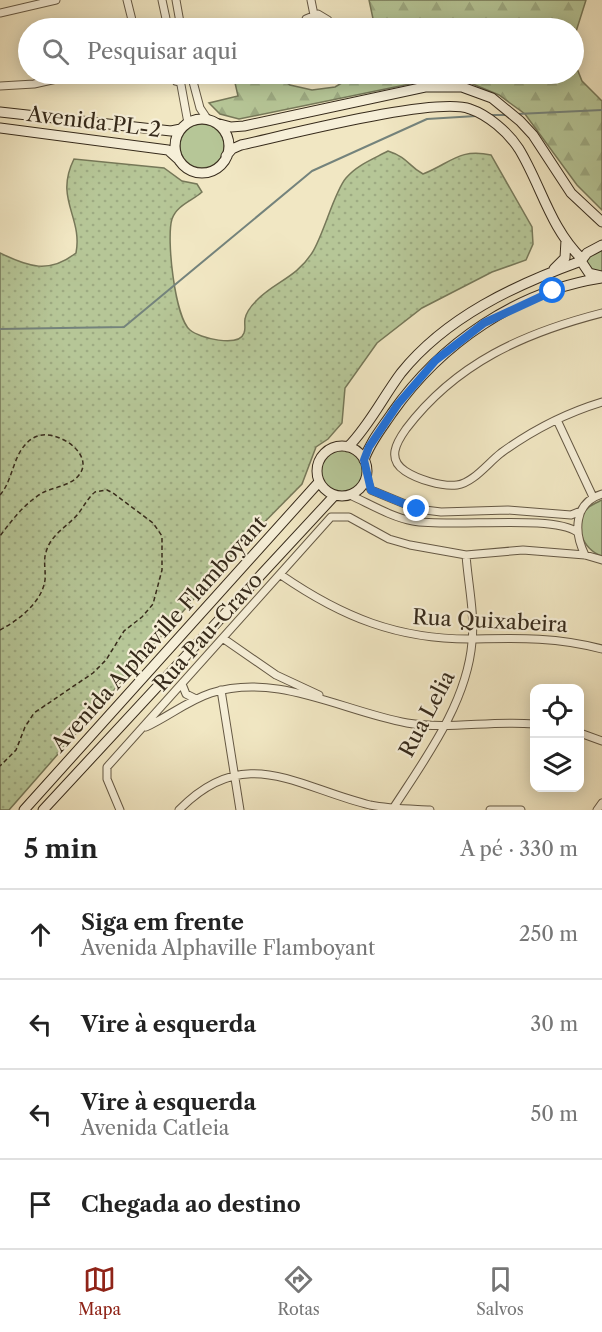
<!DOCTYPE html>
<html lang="pt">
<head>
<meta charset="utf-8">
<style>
  body { margin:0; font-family:"Libre Caslon Text",serif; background:#f2f2f2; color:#222 }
  .controls { position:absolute; right:18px; bottom:18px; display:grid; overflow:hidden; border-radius:12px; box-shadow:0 3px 15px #0003 }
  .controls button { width:54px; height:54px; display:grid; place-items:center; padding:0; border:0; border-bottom:2px solid #e0e0e0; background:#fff; color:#222; font:30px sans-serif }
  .stop { position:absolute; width:18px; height:18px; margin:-14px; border:4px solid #1a73e8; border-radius:50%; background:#fff }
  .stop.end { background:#1a73e8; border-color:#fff; box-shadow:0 2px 6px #0008 }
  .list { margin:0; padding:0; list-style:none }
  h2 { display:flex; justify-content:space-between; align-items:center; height:78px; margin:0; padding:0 24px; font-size:26px }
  h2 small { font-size:20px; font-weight:400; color:#767676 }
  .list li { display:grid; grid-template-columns:39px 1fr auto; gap:18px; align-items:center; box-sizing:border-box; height:90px; padding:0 24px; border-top:2px solid #e0e0e0 }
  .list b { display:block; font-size:22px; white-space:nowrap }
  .list p { margin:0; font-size:20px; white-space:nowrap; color:#767676 }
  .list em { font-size:20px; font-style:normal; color:#767676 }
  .icon { flex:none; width:33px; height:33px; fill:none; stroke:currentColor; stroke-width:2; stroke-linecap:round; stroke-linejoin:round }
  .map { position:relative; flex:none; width:602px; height:810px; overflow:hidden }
  .search { position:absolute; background:#fff; box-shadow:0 3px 15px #0003; left:18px; right:18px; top:18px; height:66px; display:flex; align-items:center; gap:15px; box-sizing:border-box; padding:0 21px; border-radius:33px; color:#767676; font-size:22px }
  .sheet { height:438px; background:#fff }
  nav { display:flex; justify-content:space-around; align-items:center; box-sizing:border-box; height:84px; border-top:2px solid #e0e0e0; background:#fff; font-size:16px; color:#767676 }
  nav a { display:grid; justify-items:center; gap:3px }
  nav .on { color:#8f2418 }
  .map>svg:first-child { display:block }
</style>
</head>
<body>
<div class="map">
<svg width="602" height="810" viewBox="0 0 602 810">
  <defs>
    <pattern id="grass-dots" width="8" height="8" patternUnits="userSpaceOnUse" patternTransform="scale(1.5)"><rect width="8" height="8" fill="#b6c697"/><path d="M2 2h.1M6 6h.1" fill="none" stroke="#9daa82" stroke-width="1.8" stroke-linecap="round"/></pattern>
    <pattern id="forest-firs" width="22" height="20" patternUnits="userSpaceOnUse" patternTransform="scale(1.5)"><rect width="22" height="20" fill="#b6c697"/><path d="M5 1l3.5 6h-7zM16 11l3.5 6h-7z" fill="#9daa82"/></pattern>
  </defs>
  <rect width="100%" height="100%" fill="#f1e7c3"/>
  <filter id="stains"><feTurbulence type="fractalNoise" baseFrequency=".00333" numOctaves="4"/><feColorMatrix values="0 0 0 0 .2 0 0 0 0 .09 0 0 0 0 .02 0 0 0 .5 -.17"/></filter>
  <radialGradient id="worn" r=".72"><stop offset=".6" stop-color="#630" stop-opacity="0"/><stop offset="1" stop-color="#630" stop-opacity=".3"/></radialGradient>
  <!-- grass -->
  <path fill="url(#grass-dots)" stroke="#767859" stroke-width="1.5" d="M317,18L325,22L327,28H306L309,21Z
    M388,151C409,158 407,165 423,174C451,163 459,148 491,155L532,227L533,244L526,260L492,272L422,308L377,343L345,388L342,423L328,439L316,447L302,484L235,552L9,810H0V253C29,267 49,274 76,253C83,217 54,199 74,159L164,168L182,181L197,184L202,192C192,201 177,205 172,219C166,238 175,318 190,330C199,338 239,348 244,333C246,329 244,324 245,319C246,313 252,305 257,300C274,282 296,278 312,253C324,234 334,192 346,178C357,165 373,159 388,151Z"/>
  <!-- forest -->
  <path fill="url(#forest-firs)" stroke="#767859" stroke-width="1.5" d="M369,0H586L574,38V28H375Z
    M574,61L582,81L602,101V210L577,185L525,114L499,95L468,82L434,79L239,119L220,114L209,103L238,96L233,74H274L290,85L312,90L335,87L357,74H574Z"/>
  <!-- park -->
  <path fill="#b6c697" stroke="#767859" stroke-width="1.5" d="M180 146a22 22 0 1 1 44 0a22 22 0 1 1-44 0Z
    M602,249V272L591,270L586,263L587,258Z
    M320 471a22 22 0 1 1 44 0a22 22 0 1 1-44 0Z
    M602,500V556C583,551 571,522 589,507C593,504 598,502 602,500Z"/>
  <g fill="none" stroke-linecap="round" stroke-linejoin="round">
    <!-- stream -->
    <path stroke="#74837c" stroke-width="2" d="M517,114L602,110
      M490,115H507
      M0,329L124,327L312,171L427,119L476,116"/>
    <defs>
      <path id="lane" d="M169,74L175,83L180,84
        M194,81L198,74"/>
      <path id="street" d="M127,0L134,28
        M162,0L168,28
        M176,0L181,28
        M311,0L314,15
        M0,13L56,0
        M303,28L306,19L318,14L328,20L331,28
        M179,74L188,123
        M191,74L200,108L208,120
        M0,86L34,84L79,74
        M602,313C524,333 456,363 406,429C396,443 387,459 405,471C417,479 442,487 457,485C473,483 488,463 501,453C531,431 566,413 602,402
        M557,420L593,497
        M366,477L371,490L417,509L441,512L508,510L571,515L581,511
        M350,495C370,504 391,517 413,521C450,528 553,514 577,532
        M585,555C574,533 573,503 602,494
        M281,575C342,617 398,640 474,639C520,638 557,637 602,649
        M224,639L276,675L319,695
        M182,684L186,694L196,699
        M221,690L240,810
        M146,727C168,717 187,701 211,693C277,672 342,711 407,723C449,730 492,720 534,724
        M580,733L602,741
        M120,810L107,779V767L331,517H349L389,539L410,545L466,555L523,550L585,555L602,560
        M179,810C245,742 296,787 370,805C389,809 410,809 430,810
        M392,810C425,759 467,703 472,642C475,614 468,583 466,555
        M490,810H521
        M597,810L602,803"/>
      <path id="secondary" d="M0,112L171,131L181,129
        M175 146a27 27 0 1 1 54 0a27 27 0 1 1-54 0Z
        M216,123L231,127L244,126L425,87H462L492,98L520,121L533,135L571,193L602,222
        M0,128L168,150L179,160
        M226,156L232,149L241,145C283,136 436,96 470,109C488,115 508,132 519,149C541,185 550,228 582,259
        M554,269L565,258L566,240
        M601,276L589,273L581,261L587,253L602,245
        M317 471a25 25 0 1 1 50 0a25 25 0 1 1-50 0Z
        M348,447C369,426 383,397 401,373C446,317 515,285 581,261
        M364,460C370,442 382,428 392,413C441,343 517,291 602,278
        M24,810L319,482
        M43,810L335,495"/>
    </defs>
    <!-- lane casing -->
    <use href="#lane" stroke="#655945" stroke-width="5"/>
    <!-- street casing -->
    <use href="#street" stroke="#655945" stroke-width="9"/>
    <!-- secondary casing -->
    <use href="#secondary" stroke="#362a1b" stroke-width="11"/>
    <!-- path -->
    <path stroke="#362a1b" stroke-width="1.5" stroke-dasharray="4.5 3" stroke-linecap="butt" d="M0,495C15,478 12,449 35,437C55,427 96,454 79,475C71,486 53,487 42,493C24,504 12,520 0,536
      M0,630C19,620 42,602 45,580C46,571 43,561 46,552C51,534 67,527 78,514C84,506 88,498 95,492L107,490L113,493L153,523L162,536V570L153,604L142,617L124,631L106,660L93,673L34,713L25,727L16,750L0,766"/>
    <!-- lane -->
    <use href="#lane" stroke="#f6efd8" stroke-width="3"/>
    <!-- street -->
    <use href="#street" stroke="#f6efd8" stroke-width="7"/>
    <!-- secondary -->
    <use href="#secondary" stroke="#f6efd8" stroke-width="9"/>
  </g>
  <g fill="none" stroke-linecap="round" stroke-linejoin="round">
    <!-- route -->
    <path stroke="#1a73e8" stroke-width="8" d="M417,509L371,490L364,460L369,447L398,404L436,360L484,323L553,291"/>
  </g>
  <g text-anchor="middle" stroke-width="4.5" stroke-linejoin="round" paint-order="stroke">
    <!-- street labels -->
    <g font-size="21" fill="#362a1b" stroke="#f6efd8">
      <text transform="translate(94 122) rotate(7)" y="7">Avenida PL-2</text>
      <text transform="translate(490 621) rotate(3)" y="7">Rua Quixabeira</text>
      <text transform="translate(208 632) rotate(-48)" y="7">Rua Pau-Cravo</text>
      <text transform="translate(159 634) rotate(-48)" y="7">Avenida Alphaville Flamboyant</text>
      <text transform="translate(427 714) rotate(-62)" y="7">Rua Lelia</text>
    </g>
  </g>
  <rect width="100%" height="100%" filter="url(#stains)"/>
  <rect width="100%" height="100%" fill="url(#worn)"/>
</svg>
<div class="controls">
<button><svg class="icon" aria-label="locate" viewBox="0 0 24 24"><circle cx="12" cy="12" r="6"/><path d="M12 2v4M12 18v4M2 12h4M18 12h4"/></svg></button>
<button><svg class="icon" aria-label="layers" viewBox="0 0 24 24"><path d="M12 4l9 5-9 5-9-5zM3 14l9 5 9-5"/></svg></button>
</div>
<div class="stop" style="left:553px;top:291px"></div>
<div class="stop end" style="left:417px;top:509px"></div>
<div class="search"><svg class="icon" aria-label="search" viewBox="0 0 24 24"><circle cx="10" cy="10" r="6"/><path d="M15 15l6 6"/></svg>Pesquisar aqui</div>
</div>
<section class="sheet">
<h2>5 min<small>A pé · 330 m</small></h2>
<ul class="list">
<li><svg class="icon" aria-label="ahead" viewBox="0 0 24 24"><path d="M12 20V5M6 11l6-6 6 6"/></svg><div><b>Siga em frente</b><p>Avenida Alphaville Flamboyant</p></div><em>250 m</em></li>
<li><svg class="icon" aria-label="left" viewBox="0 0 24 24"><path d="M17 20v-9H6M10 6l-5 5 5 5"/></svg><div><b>Vire à esquerda</b></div><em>30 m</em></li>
<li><svg class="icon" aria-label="left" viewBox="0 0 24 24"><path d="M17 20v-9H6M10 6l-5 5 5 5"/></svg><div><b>Vire à esquerda</b><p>Avenida Catleia</p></div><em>50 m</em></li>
<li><svg class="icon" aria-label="arrive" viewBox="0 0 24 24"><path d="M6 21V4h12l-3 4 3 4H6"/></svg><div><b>Chegada ao destino</b></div></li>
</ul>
</section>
<nav>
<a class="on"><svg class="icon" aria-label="map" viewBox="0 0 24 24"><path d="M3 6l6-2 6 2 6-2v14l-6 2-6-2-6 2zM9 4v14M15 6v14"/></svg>Mapa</a>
<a><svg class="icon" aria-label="directions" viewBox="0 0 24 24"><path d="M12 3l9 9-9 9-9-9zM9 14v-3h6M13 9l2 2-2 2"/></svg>Rotas</a>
<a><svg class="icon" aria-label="saved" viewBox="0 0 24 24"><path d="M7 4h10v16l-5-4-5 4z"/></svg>Salvos</a>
</nav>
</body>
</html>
